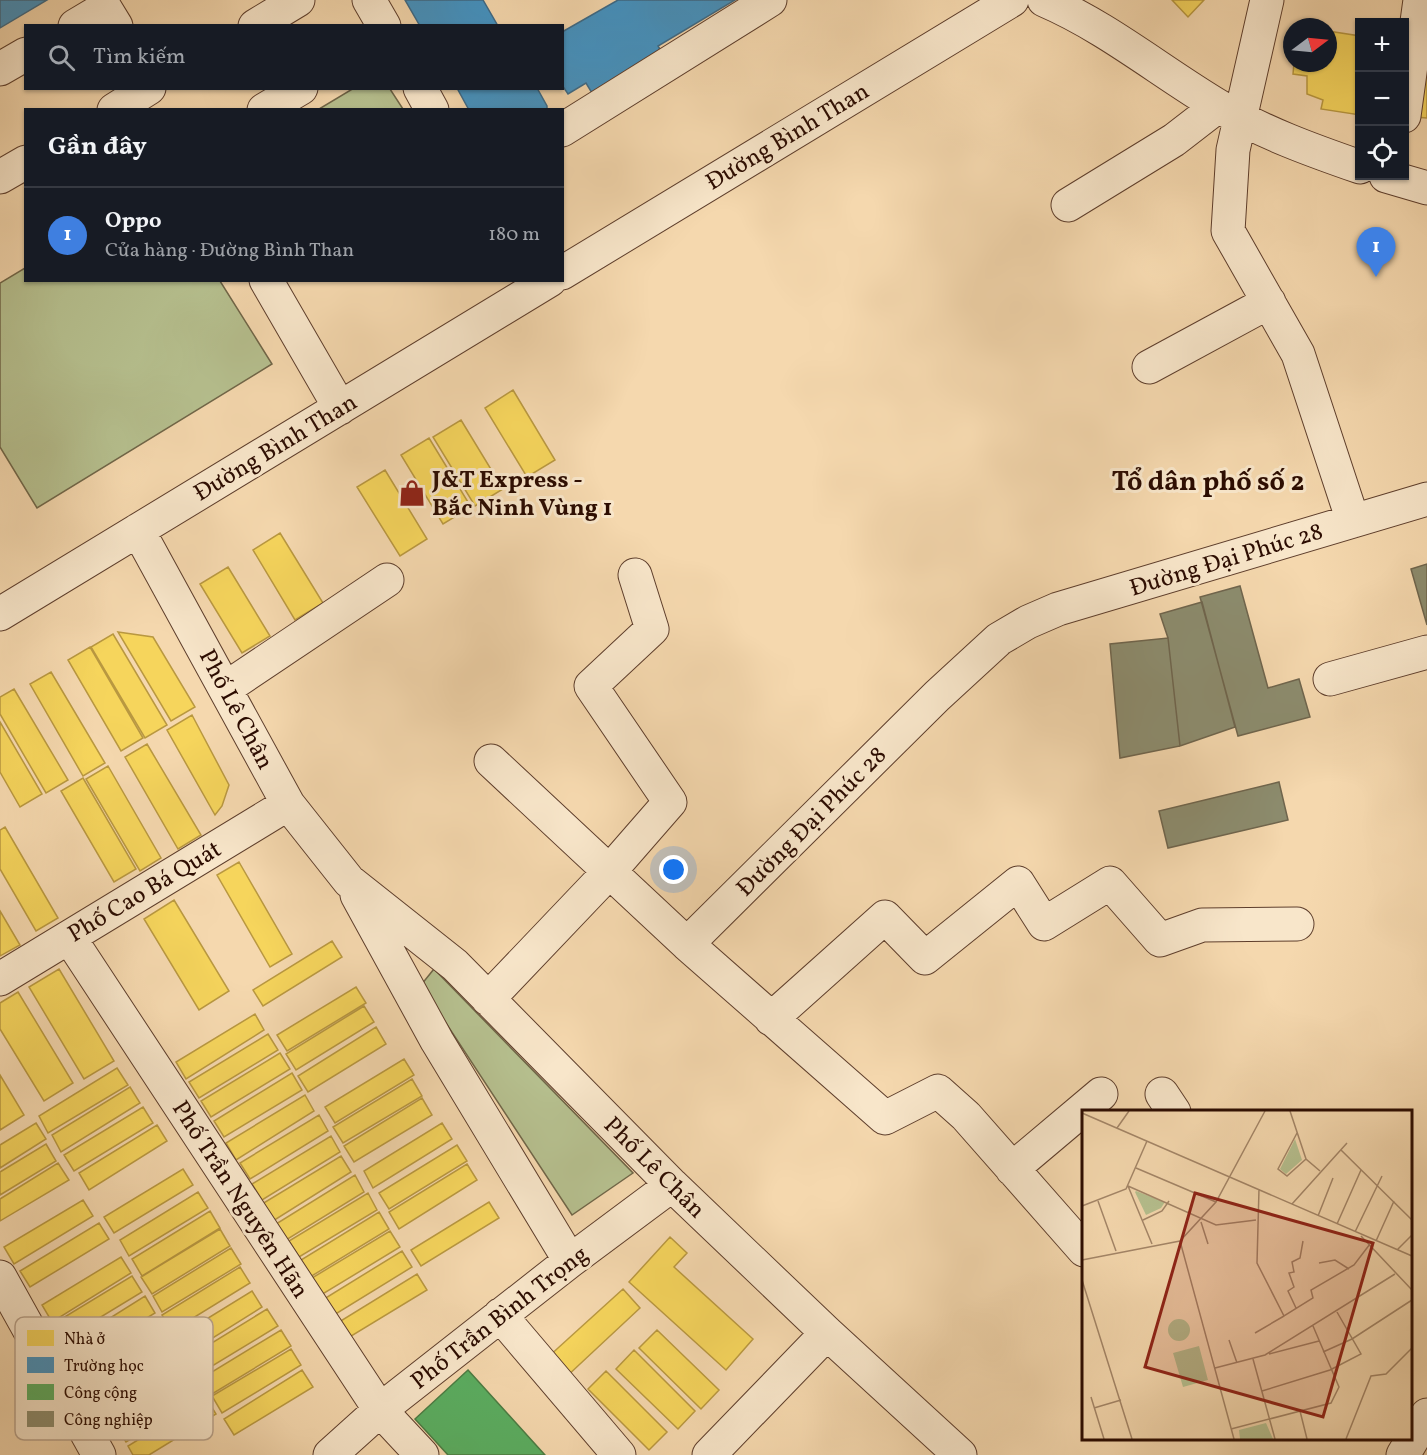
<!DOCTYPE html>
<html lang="vi">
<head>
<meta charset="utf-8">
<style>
  body { margin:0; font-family:Vollkorn,serif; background:#20242c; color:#f1f3f6 }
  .controls { position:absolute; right:18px; top:18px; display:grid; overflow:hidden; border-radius:0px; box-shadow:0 2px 4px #0004 }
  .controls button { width:54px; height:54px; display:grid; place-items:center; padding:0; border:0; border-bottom:2px solid #363941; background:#171b24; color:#f1f3f6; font:30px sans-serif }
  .compass { position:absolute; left:1283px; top:18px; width:54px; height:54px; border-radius:50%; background:#171b24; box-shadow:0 2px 4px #0004; rotate:74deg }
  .you { position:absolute; left:674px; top:870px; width:21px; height:21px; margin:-15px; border:4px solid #fff; border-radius:50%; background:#1a73e8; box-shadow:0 0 0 9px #1a73e833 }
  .badge { display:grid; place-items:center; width:39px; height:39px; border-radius:50%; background:#c59692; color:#fff; font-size:20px; font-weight:700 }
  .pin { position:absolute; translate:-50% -50px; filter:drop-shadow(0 2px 3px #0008) }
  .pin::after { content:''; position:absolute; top:32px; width:21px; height:18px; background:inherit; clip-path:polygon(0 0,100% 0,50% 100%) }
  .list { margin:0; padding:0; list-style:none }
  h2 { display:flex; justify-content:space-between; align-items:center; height:78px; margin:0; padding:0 24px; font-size:26px }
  h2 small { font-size:20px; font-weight:400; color:#9ea1a6 }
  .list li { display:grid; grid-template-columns:39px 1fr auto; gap:18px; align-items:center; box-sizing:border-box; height:96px; padding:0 24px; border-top:2px solid #363941 }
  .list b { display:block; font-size:22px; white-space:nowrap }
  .list p { margin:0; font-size:20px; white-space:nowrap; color:#9ea1a6 }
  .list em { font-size:20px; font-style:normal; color:#9ea1a6 }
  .icon { flex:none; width:33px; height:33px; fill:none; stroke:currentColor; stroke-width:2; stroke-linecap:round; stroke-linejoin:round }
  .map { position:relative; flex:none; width:1427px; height:1455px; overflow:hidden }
  .search { position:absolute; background:#171b24; box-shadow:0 2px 4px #0004; left:24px; top:24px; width:540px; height:66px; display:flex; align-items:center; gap:15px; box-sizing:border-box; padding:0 21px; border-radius:0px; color:#9ea1a6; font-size:22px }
  .panel { position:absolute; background:#171b24; box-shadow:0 2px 4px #0004; left:24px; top:108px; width:540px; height:174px; border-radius:0px }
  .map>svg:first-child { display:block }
</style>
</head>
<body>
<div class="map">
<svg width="1427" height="1455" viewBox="0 0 1427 1455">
  <rect width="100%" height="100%" fill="#f5d8ae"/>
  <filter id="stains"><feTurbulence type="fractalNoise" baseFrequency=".00333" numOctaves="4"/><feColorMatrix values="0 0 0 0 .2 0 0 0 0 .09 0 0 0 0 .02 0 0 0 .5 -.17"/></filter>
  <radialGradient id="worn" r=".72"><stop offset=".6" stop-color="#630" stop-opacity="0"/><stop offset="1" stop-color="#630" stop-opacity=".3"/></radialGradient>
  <!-- green -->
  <path fill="#b6c08f" stroke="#706648" stroke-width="1.5" d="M354,88L390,89L403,109H319Z
    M25,268L26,280L220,281L272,364L37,508L0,447V283Z
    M434,969L633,1173L572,1215L421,985Z"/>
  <!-- homes -->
  <path fill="#f6d55c" stroke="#b99840" stroke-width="1.5" d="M1172,0H1204L1188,17Z
    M1427,23V118L1415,117Z
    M1328,31L1360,36V115L1321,109L1323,100L1307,94V76L1293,74L1294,63H1328Z
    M513,390L555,460L527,477L485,408Z
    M461,420L503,489L475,506L433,437Z
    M429,438L471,507L443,524L401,455Z
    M385,470L427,539L400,556L357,487Z
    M280,533L323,603L295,620L253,550Z
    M228,567L270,636L242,653L200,584Z
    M118,632L153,637L195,707L171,721Z
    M113,634L167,725L145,738L91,647Z
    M90,647L143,738L121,751L68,660Z
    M51,672L105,763L83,776L30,684Z
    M14,689L68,780L46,793L0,714V697Z
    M192,715L229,785L222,806L215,815L167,730Z
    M0,722L42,794L20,807L0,772Z
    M147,744L201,835L178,849L125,757Z
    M108,766L161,858L140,871L86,779Z
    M83,778L136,869L114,882L61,791Z
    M5,827L58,918L36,931L0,869V830Z
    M239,862L292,954L270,967L217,875Z
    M174,900L229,991L199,1010L144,919Z
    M0,911L20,945L0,956Z
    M332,941L342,957L263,1006L253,990Z
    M59,969L114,1061L84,1079L29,987Z
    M356,987L366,1003L287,1051L277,1035Z
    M18,992L73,1083L44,1101L0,1029V1003Z
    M364,1006L374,1022L296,1070L286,1054Z
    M255,1014L264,1030L186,1079L176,1062Z
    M376,1027L386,1044L308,1092L298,1076Z
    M268,1034L278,1050L199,1098L189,1082Z
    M280,1053L290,1069L211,1117L201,1101Z
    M404,1059L414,1075L335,1123L325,1107Z
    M117,1068L128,1085L48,1133L39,1116Z
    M292,1073L302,1090L224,1137L214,1121Z
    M0,1075L24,1115L0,1130Z
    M412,1079L422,1096L343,1143L333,1127Z
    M130,1087L140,1103L61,1152L52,1135Z
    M305,1095L314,1111L236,1160L226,1143Z
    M422,1098L432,1115L354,1162L344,1146Z
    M143,1107L153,1123L74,1171L64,1155Z
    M319,1115L328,1131L250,1179L240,1163Z
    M36,1123L46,1139L0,1168V1145Z
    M442,1123L452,1139L373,1188L364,1171Z
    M157,1125L167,1141L89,1190L79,1173Z
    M331,1136L340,1152L262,1200L252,1184Z
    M46,1144L56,1161L0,1195V1172Z
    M457,1145L467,1161L389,1209L379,1193Z
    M341,1156L351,1172L273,1221L262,1204Z
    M58,1163L69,1180L0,1221V1199Z
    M467,1164L477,1180L399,1229L389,1212Z
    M183,1169L193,1185L114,1233L104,1217Z
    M355,1175L364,1192L286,1240L276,1224Z
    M198,1192L208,1208L129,1256L120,1240Z
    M368,1193L377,1210L299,1257L289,1241Z
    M83,1200L93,1216L14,1264L4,1247Z
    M489,1202L499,1218L421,1266L411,1250Z
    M210,1211L220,1228L142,1276L132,1259Z
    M379,1212L389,1229L310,1277L301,1260Z
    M99,1223L109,1239L30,1287L20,1271Z
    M220,1229L230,1246L152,1294L141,1277Z
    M390,1231L400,1247L321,1295L312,1278Z
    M670,1237L687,1253L674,1267L753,1339L726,1370L629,1282Z
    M231,1248L241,1264L162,1312L153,1296Z
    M402,1251L412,1267L334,1315L324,1299Z
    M121,1257L131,1273L52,1322L42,1305Z
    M240,1267L250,1283L172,1331L162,1315Z
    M417,1274L427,1290L348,1338L339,1322Z
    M132,1276L142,1292L63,1340L53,1324Z
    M623,1289L640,1308L565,1378L547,1358Z
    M252,1291L262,1307L184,1356L174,1339Z
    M145,1296L155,1313L77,1361L67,1345Z
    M267,1309L278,1326L199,1374L189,1357Z
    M281,1330L291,1346L212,1394L202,1378Z
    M657,1330L719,1390L701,1409L639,1348Z
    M291,1349L301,1365L222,1413L212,1396Z
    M634,1350L695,1411L678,1429L616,1369Z
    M302,1370L313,1387L234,1435L224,1419Z
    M606,1371L667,1432L649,1450L588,1389Z
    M194,1378L204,1394L126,1442L116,1426Z
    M206,1398L216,1414L149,1455H133L128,1446Z"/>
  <!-- schools -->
  <path fill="#4393c3" stroke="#3c6a88" stroke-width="1.5" d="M0,0H47L0,28Z
    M405,0H483L498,26H420Z
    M618,0H735L658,46L667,61L598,103L586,83L568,94L562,85V32Z
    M457,88H537L547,106V110H469Z"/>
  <!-- public -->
  <path fill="#5aae61" stroke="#4c7d44" stroke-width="1.5" d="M468,1370L545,1455H448L415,1419Z"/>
  <!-- industry -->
  <path fill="#8c8c6e" stroke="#6f654d" stroke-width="1.5" d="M1427,564V625L1411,569Z
    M1240,586L1268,688L1299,679L1310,717L1238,736L1200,597Z
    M1202,602L1235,727L1180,746L1168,638L1160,614Z
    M1168,638L1180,746L1120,758L1110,644Z
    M1279,782L1288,820L1168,848L1159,811Z"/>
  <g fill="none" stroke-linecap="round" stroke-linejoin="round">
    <defs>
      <path id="minor" d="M369,0L384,26
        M1044,0C1107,27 1161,72 1220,107C1264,133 1311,150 1360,167
        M1267,0L1233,150L1228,231L1298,354L1353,521
        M75,26L105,8L116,26
        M255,26L298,0
        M0,69L26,54
        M420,88L432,110
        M114,110L149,88
        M264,110L301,88
        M1404,116L1420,0
        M562,130L770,0
        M1386,176L1427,188
        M0,177L26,162
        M1068,205L1174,140L1218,106
        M562,273L1012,0
        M266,280L340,408
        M1149,367L1269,302
        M138,530L288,804L349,881L455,965L672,1185L827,1333L960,1455
        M0,614L550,280
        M1330,679L1427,652
        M226,688L387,580
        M491,761L687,944
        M357,895L437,1041L570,1261
        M69,937L380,1410L422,1455
        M0,979L288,804
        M488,999L609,872L670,802L591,686L652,629L635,575
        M771,1019L885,917L925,958L1018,883L1044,924L1110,883L1160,940L1202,925L1297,924
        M1162,1094L1174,1112
        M1012,1169L1101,1094
        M1084,1250L966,1116L938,1091L885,1118L687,944L937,696L999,639L1028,622L1058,609L1427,499
        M0,1277L99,1455
        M500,1315L619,1455
        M330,1455L380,1410L570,1261L672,1185
        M709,1455L827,1333
        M1403,1455L1427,1415"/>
    </defs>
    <!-- minor casing -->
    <use href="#minor" stroke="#5e3e2c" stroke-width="35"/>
    <!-- minor -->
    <use href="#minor" stroke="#f8e6ca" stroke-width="33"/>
  </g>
  <!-- icons -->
  <defs>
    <symbol id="shop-bare" viewBox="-9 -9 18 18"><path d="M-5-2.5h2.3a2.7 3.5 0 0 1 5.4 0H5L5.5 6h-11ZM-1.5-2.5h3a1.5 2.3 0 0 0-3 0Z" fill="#8f2418" stroke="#f8e6ca" stroke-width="2.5" paint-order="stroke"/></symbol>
  </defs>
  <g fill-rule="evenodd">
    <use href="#shop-bare" x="393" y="474" width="38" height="38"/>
  </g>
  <g text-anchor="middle" stroke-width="6" stroke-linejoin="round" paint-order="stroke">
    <!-- street labels -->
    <g font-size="24" fill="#2b0b00" stroke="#f8e6ca">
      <text transform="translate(787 136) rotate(-31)" y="8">Đường Bình Than</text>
      <text transform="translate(275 447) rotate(-31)" y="8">Đường Bình Than</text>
      <text transform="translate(1226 559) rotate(-17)" y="8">Đường Đại Phúc 28</text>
      <text transform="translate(237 709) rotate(62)" y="8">Phố Lê Chân</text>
      <text transform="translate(811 821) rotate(-45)" y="8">Đường Đại Phúc 28</text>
      <text transform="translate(144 891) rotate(-31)" y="8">Phố Cao Bá Quát</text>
      <text transform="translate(655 1167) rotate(45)" y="8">Phố Lê Chân</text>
      <text transform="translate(241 1199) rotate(57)" y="8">Phố Trần Nguyên Hãn</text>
      <text transform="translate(499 1317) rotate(-38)" y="8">Phố Trần Bình Trọng</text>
    </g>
    <!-- poi labels -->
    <g font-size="24" font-weight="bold" fill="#2b0b00" stroke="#f8e6ca" text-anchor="start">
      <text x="432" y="487">J&amp;T Express -<tspan x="432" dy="28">Bắc Ninh Vùng 1</tspan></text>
    </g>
    <!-- quarter labels -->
    <g font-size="27" font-weight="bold" fill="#2b0b00" stroke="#f8e6ca">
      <text x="1208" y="490">Tổ dân phố số 2</text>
    </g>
  </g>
  <!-- overview -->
  <g transform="translate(1082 1110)">
    <rect width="330" height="330" fill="#f5d8ae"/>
    <path d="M213,29L220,50L204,64L198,59ZM53,82L54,81L83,92L79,98L64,105ZM86 220a11 11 0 1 1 22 0a11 11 0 1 1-22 0ZM117,236L126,270L101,277L91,243ZM184,313L191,329H158L157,320Z" fill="#b6c08f"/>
    <path fill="none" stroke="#a48668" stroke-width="1.5" d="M208,1L224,49L238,61M0,3L330,146M35,18L47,1M215,23L196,59L205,66L224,49M259,40L330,110M54,58L134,92M46,76L134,115L174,110M46,76L70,134M177,79L175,153L202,206L231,188L229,180L272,155L288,134M16,91L34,141M210,94L265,33M0,96L44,79L65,31M236,106L251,68M61,110L80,101L87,91M119,112L126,134M255,114L279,60M273,122L300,66M279,126L330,180M294,131L312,91M315,140L330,125M0,150L98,131M237,153L253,150L267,159M0,170L50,329M214,198L206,181L212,177L207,163L212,162L210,152L218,148L221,131M173,223L202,206M147,230L155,253M241,242L270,229L330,190M187,244L237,231M171,249L193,329M133,258L183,245L313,164M180,281L248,260L279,244L255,202M9,287L22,329M12,298L39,290M218,301L225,329M149,319L249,293L257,277L231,216M152,329L98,131L134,92L183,1M264,329L289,266L304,264L330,238"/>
    <path fill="#8f2418" fill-opacity="0.15" stroke="#8f2418" stroke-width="3" d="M113,83L291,133L241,307L63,257Z"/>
    <rect width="330" height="330" fill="none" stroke="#2b0b00" stroke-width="3"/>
  </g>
  <!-- legend -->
  <rect x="15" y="1317" width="198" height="123" rx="9" fill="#f8e6ca" stroke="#baa48d" stroke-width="1.5"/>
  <rect x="27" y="1330" width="27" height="16" fill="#f6d55c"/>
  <rect x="27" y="1357" width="27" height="16" fill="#4393c3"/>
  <rect x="27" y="1384" width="27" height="16" fill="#5aae61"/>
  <rect x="27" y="1411" width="27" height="16" fill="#8c8c6e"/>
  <g font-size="16" fill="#2b0b00">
    <text x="64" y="1344">Nhà ở</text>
    <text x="64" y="1371">Trường học</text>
    <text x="64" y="1398">Công cộng</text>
    <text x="64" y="1425">Công nghiệp</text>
  </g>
  <rect width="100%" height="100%" filter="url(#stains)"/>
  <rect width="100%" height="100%" fill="url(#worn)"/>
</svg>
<div class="controls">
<button>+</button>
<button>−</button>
<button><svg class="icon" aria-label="locate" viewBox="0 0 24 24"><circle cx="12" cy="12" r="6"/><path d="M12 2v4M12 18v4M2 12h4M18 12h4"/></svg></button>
</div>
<svg class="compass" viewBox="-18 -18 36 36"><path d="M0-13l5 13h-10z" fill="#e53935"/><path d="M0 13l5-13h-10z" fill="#9ea1a6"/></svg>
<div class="you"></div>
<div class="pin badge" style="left:1376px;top:277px;background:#3f7fe0">1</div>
<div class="search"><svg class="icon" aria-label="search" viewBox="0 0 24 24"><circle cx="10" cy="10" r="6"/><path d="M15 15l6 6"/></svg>Tìm kiếm</div>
<section class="panel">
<h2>Gần đây<small></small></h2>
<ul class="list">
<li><span class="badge" style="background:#3f7fe0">1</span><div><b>Oppo</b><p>Cửa hàng · Đường Bình Than</p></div><em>180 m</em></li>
</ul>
</section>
</div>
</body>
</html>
